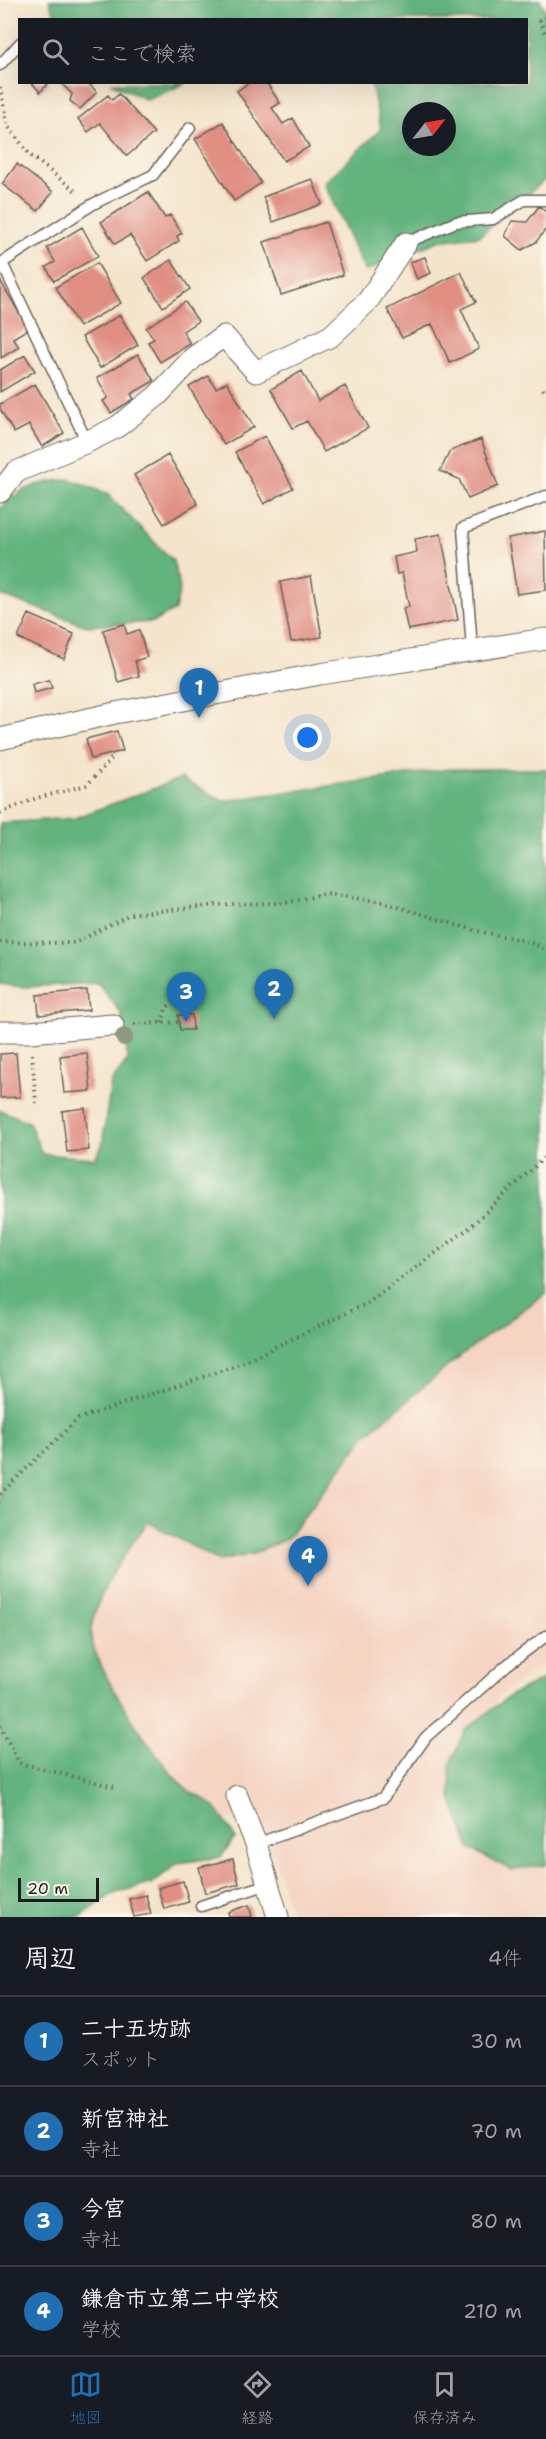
<!DOCTYPE html>
<html lang="ja">
<head>
<meta charset="utf-8">
<style>
  body { margin:0; font-family:"Shantell Sans","Klee One",sans-serif; background:#20242c; color:#f1f3f6 }
  .compass { position:absolute; left:402px; top:102px; width:54px; height:54px; border-radius:50%; background:#171b24; box-shadow:0 6px 24px #0002; rotate:59deg }
  .scale { position:absolute; left:18px; bottom:15px; width:81px; box-sizing:border-box; padding-left:6px; border:3px solid #1c1c1c; border-top:0; font-size:16px; line-height:21px; white-space:nowrap; color:#1c1c1c; -webkit-text-stroke:4px #fbf7ec; paint-order:stroke }
  .you { position:absolute; left:308px; top:738px; width:21px; height:21px; margin:-15px; border:4px solid #fff; border-radius:50%; background:#1a73e8; box-shadow:0 0 0 9px #1a73e833 }
  .badge { display:grid; place-items:center; width:39px; height:39px; border-radius:50%; background:#1f6fb2; color:#fff; font-size:20px; font-weight:700 }
  .pin { position:absolute; translate:-50% -50px; filter:drop-shadow(0 2px 3px #0008) }
  .pin::after { content:''; position:absolute; top:32px; width:21px; height:18px; background:inherit; clip-path:polygon(0 0,100% 0,50% 100%) }
  .list { margin:0; padding:0; list-style:none }
  h2 { display:flex; justify-content:space-between; align-items:center; height:78px; margin:0; padding:0 24px; font-size:26px }
  h2 small { font-size:20px; font-weight:400; color:#9ea1a6 }
  .list li { display:grid; grid-template-columns:39px 1fr auto; gap:18px; align-items:center; box-sizing:border-box; height:90px; padding:0 24px; border-top:2px solid #363941 }
  .list b { display:block; font-size:22px; white-space:nowrap }
  .list p { margin:0; font-size:20px; white-space:nowrap; color:#9ea1a6 }
  .list em { font-size:20px; font-style:normal; color:#9ea1a6 }
  .icon { flex:none; width:33px; height:33px; fill:none; stroke:currentColor; stroke-width:2; stroke-linecap:round; stroke-linejoin:round }
  .map { position:relative; flex:none; width:546px; height:1917px; overflow:hidden }
  .search { position:absolute; background:#171b24; box-shadow:0 6px 24px #0002; left:18px; right:18px; top:18px; height:66px; display:flex; align-items:center; gap:15px; box-sizing:border-box; padding:0 21px; border-radius:0px; color:#9ea1a6; font-size:22px }
  .sheet { height:438px; background:#171b24 }
  nav { display:flex; justify-content:space-around; align-items:center; box-sizing:border-box; height:84px; border-top:2px solid #363941; background:#171b24; font-size:16px; color:#9ea1a6 }
  nav a { display:grid; justify-items:center; gap:3px }
  nav .on { color:#1f6fb2 }
  .map>svg:first-child { display:block }
</style>
</head>
<body>
<div class="map">
<svg width="546" height="1917" viewBox="0 0 546 1917">
  <rect width="100%" height="100%" fill="#fbf7ec"/>
  <filter id="ink" filterUnits="userSpaceOnUse"><feTurbulence type="fractalNoise" baseFrequency=".0167" numOctaves="2"/><feDisplacementMap in="SourceGraphic" scale="12" xChannelSelector="R" yChannelSelector="G"/><feConvolveMatrix kernelMatrix="1 2 1 2 8 2 1 2 1" color-interpolation-filters="sRGB"/></filter>
  <filter id="wash" filterUnits="userSpaceOnUse"><feTurbulence type="fractalNoise" baseFrequency=".008" numOctaves="4" result="noise"/><feDisplacementMap in="SourceGraphic" scale="24" xChannelSelector="R" yChannelSelector="G"/><feGaussianBlur stdDeviation="1.35" result="paint"/><feColorMatrix in="noise" values="0 0 0 0 0 0 0 0 0 0 0 0 0 0 0 0 0 1.4 0 .05"/><feComposite in="paint" operator="in"/></filter>
  <g filter="url(#wash)">
    <rect width="100%" height="100%" fill="#f4e4cb"/>
    <!-- built -->
    <path fill="#f4d3c1" d="M546,1276V1662L496,1698L546,1845V1917H292L262,1816L181,1826L53,1600L143,1498L319,1462Z"/>
    <!-- forest -->
    <path fill="#63b37e" stroke="#40684d" stroke-width="1.5" fill-rule="evenodd" d="M49,0H540L546,11V179L479,236L438,241L365,271L324,183L381,129L371,83L526,82V20H57ZM411,111H447V147H411Z
      M111,83H186L147,100Z
      M70,479L107,494L173,561L180,588L175,610L153,622L87,626L0,595V509C17,487 43,482 70,479Z
      M448,769H546V1293L460,1356L366,1435L287,1539L253,1554L219,1561L148,1522C126,1552 95,1593 91,1631C88,1661 160,1766 184,1787C192,1794 203,1797 211,1804C221,1812 228,1827 235,1838L221,1857L178,1863L153,1883L114,1893L80,1917H0V1110L29,1122L42,1154L95,1158L102,1146L111,1082L128,1060L121,1013L98,983L24,987L0,984V823L75,818L181,778L223,801Z
      M546,1678V1865L511,1870L470,1849L451,1798L450,1765L465,1730L511,1695Z"/>
    <g id="blocks">
      <!-- building -->
      <path fill="#e08d82" d="M31,82H50L40,92Z
        M60,82H91L89,84L97,92L80,109L70,101L72,94Z
        M250,82H266L280,103L272,108L283,124L293,118L309,147L284,161L237,91Z
        M119,94L154,133L127,156L100,123L88,132L78,119L108,95L112,100Z
        M223,122L261,183L234,201L195,139Z
        M17,164L53,192L38,211L2,184Z
        M312,179L322,204L273,222L263,197Z
        M148,192L165,218L170,215L182,233L177,236L179,241L147,261L130,235L115,244L101,222Z
        M539,206L546,212V229L536,242L522,250L505,236L512,221L527,222Z
        M326,222L343,275L281,295L264,242Z
        M82,227L98,256L54,281L46,267L55,262L47,248Z
        M425,257L431,273L417,279L410,262Z
        M171,260L190,289L163,307L144,278Z
        M97,263L121,303L79,327L56,287Z
        M461,272L476,302L461,309L479,349L450,363L432,324L402,338L387,309Z
        M0,280L28,329L13,338L19,347L1,358Z
        M185,302L198,321L183,331L190,344L160,362L148,342L154,339L146,328Z
        M120,315L138,345L100,368L82,337Z
        M138,354L154,381L131,394L134,399L111,413L103,401L108,398L97,378Z
        M25,355L35,371L0,392V370Z
        M302,371L318,401L345,386L368,428L324,452L307,421L293,428L271,389Z
        M208,376L216,388L227,382L254,427L224,445L189,387Z
        M35,384L64,433L42,447L29,425L14,433L0,409V404Z
        M265,436L293,488L264,504L235,452Z
        M481,439L498,486L468,499L459,479L440,471L450,451Z
        M168,455L198,504L164,524L134,475Z
        M545,531L546,590L517,594L508,538Z
        M441,534L458,620L408,630L403,608L409,607L402,573L397,574L394,557L417,552L415,539Z
        M311,576L322,637L291,642L280,582Z
        M29,614L74,634L64,659L18,638Z
        M124,624L127,634L139,630L147,657L135,661L139,676L118,682L103,630Z
        M49,680L52,688L34,693L32,684Z
        M117,731L123,751L91,759L86,739Z
        M87,990L89,1010L39,1015L37,995Z
        M178,1015H192L193,1030H180Z
        M16,1053L20,1097L0,1098V1054Z
        M87,1053L91,1091L64,1093L60,1056Z
        M85,1108L89,1150L67,1152L62,1111Z
        M233,1859L239,1884L205,1893L199,1867Z
        M183,1881L189,1902L164,1909L158,1888Z
        M146,1895L151,1914L134,1917L129,1899Z
        M249,1905L252,1917H229L228,1912Z"/>
    </g>
  </g>
  <g filter="url(#ink)">
    <use href="#blocks" fill-opacity="0" stroke="#686259" stroke-width="1.5"/>
    <g fill="none" stroke-linecap="round" stroke-linejoin="round">
      <defs>
        <path id="service" d="M0,65L20,43
          M406,243L456,222L493,219L524,200H546
          M2,263L87,442
          M0,264L93,204L153,175L190,128
          M472,649L463,528L546,496
          M256,1844L383,1798L426,1737L507,1665L546,1636
          M201,1906L268,1884"/>
        <path id="minor" d="M0,492L16,472L87,442L117,427L157,396L194,357L224,336L256,372L331,336L368,301L406,243
          M0,739L115,713L320,674L546,639
          M0,1032H30L113,1025
          M237,1796L256,1844L278,1917"/>
      </defs>
      <!-- service casing -->
      <use href="#service" stroke="#686259" stroke-width="13"/>
      <!-- minor casing -->
      <use href="#minor" stroke="#686259" stroke-width="23"/>
      <!-- path -->
      <path stroke="#686259" stroke-width="4" stroke-dasharray="1.5 4.5" stroke-linecap="butt" d="M546,18L540,20L546,35
        M0,87L7,125L30,155L78,193
        M543,389L546,394
        M0,813L37,798L87,785L112,758
        M0,942L75,943L130,914L228,904L285,903L326,894L382,902L477,931L527,941L546,949
        M162,1023L166,1008L180,997
        M134,1024L179,1022
        M32,1054L36,1103
        M0,1494L78,1419L235,1366L368,1303L469,1228L546,1156
        M0,1726L19,1763L114,1787"/>
      <!-- service -->
      <use href="#service" stroke="#fff" stroke-width="10"/>
      <!-- minor -->
      <use href="#minor" stroke="#fff" stroke-width="21"/>
    </g>
    <!-- trees -->
    <circle fill="#8f9982" cx="124" cy="1037" r="9"/>
  </g>
</svg>
<svg class="compass" viewBox="-18 -18 36 36"><path d="M0-13l5 13h-10z" fill="#e53935"/><path d="M0 13l5-13h-10z" fill="#9ea1a6"/></svg>
<div class="scale">20 m</div>
<div class="you"></div>
<div class="pin badge" style="left:199px;top:718px">1</div>
<div class="pin badge" style="left:274px;top:1019px">2</div>
<div class="pin badge" style="left:186px;top:1022px">3</div>
<div class="pin badge" style="left:308px;top:1586px">4</div>
<div class="search"><svg class="icon" aria-label="search" viewBox="0 0 24 24"><circle cx="10" cy="10" r="6"/><path d="M15 15l6 6"/></svg>ここで検索</div>
</div>
<section class="sheet">
<h2>周辺<small>4件</small></h2>
<ul class="list">
<li><span class="badge">1</span><div><b>二十五坊跡</b><p>スポット</p></div><em>30 m</em></li>
<li><span class="badge">2</span><div><b>新宮神社</b><p>寺社</p></div><em>70 m</em></li>
<li><span class="badge">3</span><div><b>今宮</b><p>寺社</p></div><em>80 m</em></li>
<li><span class="badge">4</span><div><b>鎌倉市立第二中学校</b><p>学校</p></div><em>210 m</em></li>
</ul>
</section>
<nav>
<a class="on"><svg class="icon" aria-label="map" viewBox="0 0 24 24"><path d="M3 6l6-2 6 2 6-2v14l-6 2-6-2-6 2zM9 4v14M15 6v14"/></svg>地図</a>
<a><svg class="icon" aria-label="directions" viewBox="0 0 24 24"><path d="M12 3l9 9-9 9-9-9zM9 14v-3h6M13 9l2 2-2 2"/></svg>経路</a>
<a><svg class="icon" aria-label="saved" viewBox="0 0 24 24"><path d="M7 4h10v16l-5-4-5 4z"/></svg>保存済み</a>
</nav>
</body>
</html>
